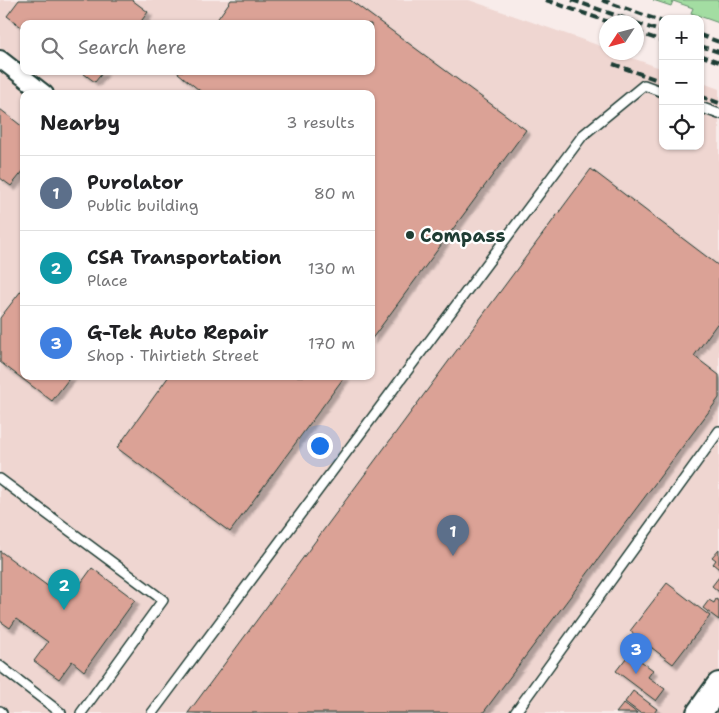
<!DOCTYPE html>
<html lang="en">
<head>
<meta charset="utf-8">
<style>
  body { margin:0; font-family:"Shantell Sans",sans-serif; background:#f6f6f6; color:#202124 }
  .controls { position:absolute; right:15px; top:15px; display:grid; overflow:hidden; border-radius:10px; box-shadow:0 1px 4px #0004 }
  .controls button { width:45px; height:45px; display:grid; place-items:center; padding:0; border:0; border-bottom:1px solid #e0e0e0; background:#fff; color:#202124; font:25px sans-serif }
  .compass { position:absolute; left:599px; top:15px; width:45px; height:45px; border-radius:50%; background:#fff; box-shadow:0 1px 4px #0004; rotate:234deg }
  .you { position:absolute; left:319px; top:445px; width:18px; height:18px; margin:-12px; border:4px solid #fff; border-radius:50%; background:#1a73e8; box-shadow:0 0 0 8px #1a73e833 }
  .badge { display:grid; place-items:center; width:32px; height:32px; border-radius:50%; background:#111827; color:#fff; font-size:16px; font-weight:700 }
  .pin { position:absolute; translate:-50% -41px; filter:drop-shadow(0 1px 2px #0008) }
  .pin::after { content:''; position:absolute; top:26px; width:18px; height:15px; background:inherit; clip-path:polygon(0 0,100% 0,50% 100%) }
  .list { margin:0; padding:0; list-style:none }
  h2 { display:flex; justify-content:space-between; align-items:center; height:65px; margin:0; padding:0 20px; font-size:21px }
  h2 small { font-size:16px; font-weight:400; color:#757577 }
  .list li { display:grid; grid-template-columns:32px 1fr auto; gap:15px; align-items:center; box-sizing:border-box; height:75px; padding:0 20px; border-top:1px solid #e0e0e0 }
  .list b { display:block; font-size:19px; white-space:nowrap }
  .list p { margin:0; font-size:16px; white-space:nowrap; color:#757577 }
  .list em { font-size:16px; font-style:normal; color:#757577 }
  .icon { flex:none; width:28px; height:28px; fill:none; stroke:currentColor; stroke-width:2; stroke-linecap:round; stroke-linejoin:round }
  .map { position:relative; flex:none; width:719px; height:713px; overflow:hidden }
  .search { position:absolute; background:#fff; box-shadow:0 1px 4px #0004; left:20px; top:20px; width:355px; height:55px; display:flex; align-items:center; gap:12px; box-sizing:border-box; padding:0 18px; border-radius:10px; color:#757577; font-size:19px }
  .panel { position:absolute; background:#fff; box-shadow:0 1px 4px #0004; left:20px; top:90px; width:355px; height:290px; border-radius:10px }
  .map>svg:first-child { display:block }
</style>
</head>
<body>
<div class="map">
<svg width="719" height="713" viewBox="0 0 719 713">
  <defs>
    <filter id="shadow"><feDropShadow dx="4.5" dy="4.5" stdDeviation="1" flood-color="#0004"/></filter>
  </defs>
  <rect width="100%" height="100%" fill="#f8ecea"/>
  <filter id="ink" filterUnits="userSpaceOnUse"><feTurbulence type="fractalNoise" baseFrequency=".02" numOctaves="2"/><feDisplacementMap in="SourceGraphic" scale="10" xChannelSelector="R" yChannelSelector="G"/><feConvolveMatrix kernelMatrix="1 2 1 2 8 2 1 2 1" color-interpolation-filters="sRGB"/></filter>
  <g filter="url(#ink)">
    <!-- built -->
    <path fill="#efd6d1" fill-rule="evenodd" d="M0,0H469L606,48V52L618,53L663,69V146H700V82L719,89V713H0ZM24,24H371V71H24ZM24,94H371V376H24Z"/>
    <!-- green -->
    <path fill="#a3dda2" stroke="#618d6b" d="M653,0H719V23L691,13L693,8L673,1L671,6Z"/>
    <!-- building -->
    <path fill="#dba296" stroke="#1f3d34" filter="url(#shadow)" d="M19,0H132L148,12L139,24H24V29L7,16Z
      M231,0H350L526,130L371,340V94H204L178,73L179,71H371V24H214Z
      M80,71H104L95,82Z
      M0,109L24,128V170L11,186L0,178Z
      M591,169L719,266V321L694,356L719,375V398L483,713H188Z
      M24,287V376H71L52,401L0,362V318Z
      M169,376H345L230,532L117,448Z
      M719,549V569L713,564L716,560L712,557Z
      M0,551L68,601L92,568L135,600L84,671L72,661L59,679L34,661L48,642L16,619L10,628L0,621Z
      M719,577V592L712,586Z
      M667,583L710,616L673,664L630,631Z
      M716,599L719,601V620L703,608L709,600L714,603Z
      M630,653L653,670L648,677L665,689L656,701L616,671Z
      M633,691L657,709L654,713H640L625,702Z
      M624,703L637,713H616Z"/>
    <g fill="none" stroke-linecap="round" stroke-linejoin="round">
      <defs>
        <path id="lane" d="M700,107L719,114
          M0,479L163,600L81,713
          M0,666L61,713
          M0,711L2,713
          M152,713L583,135L644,85L663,92
          M515,713L719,431"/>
        <path id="street" d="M0,59L45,94"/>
        <path id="secondary" d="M699,713L719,685"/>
      </defs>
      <!-- lane casing -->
      <use href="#lane" stroke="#1f3d34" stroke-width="12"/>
      <!-- street casing -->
      <use href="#street" stroke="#1f3d34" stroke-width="20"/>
      <!-- secondary casing -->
      <use href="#secondary" stroke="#1f3d34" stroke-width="28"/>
      <!-- lane -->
      <use href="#lane" stroke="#fff" stroke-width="9"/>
      <!-- street -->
      <use href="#street" stroke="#fff" stroke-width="16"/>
      <!-- secondary -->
      <use href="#secondary" stroke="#fff" stroke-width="24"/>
      <!-- rail -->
      <path stroke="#1f3d34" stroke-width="4" stroke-dasharray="8 4" stroke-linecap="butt" d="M546,0L609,22
        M572,0L635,22
        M602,0L663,22
        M636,23L663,32
        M636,32L663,41
        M700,35L719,42
        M700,46L719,52
        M700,55L719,62
        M613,64L663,82
        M700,96L719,103"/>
    </g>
  </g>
  <!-- markers -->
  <circle fill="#1f3d34" stroke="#fff" stroke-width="2" cx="410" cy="235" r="5"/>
  <g text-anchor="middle" stroke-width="4.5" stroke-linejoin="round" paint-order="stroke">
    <!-- poi labels -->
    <g font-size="19" font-weight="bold" fill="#1f3d34" stroke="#fff" text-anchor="start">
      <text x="420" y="242">Compass</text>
    </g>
  </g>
</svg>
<div class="controls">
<button>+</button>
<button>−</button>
<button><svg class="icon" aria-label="locate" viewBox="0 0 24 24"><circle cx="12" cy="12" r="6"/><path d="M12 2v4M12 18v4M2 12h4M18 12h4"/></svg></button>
</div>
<svg class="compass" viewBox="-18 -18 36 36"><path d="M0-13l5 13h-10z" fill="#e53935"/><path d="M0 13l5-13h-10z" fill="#757577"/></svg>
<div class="you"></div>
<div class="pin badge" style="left:453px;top:556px;background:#5c6f8a">1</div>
<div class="pin badge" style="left:64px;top:610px;background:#0f9aa8">2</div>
<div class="pin badge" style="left:636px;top:674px;background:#3f7fe0">3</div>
<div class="search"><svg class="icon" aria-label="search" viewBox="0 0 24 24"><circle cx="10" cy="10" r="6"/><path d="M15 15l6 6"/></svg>Search here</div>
<section class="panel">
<h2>Nearby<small>3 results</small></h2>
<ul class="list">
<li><span class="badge" style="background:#5c6f8a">1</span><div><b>Purolator</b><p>Public building</p></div><em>80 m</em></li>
<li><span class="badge" style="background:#0f9aa8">2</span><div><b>CSA Transportation</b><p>Place</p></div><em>130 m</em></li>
<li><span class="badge" style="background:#3f7fe0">3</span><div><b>G-Tek Auto Repair</b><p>Shop · Thirtieth Street</p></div><em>170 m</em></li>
</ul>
</section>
</div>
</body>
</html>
